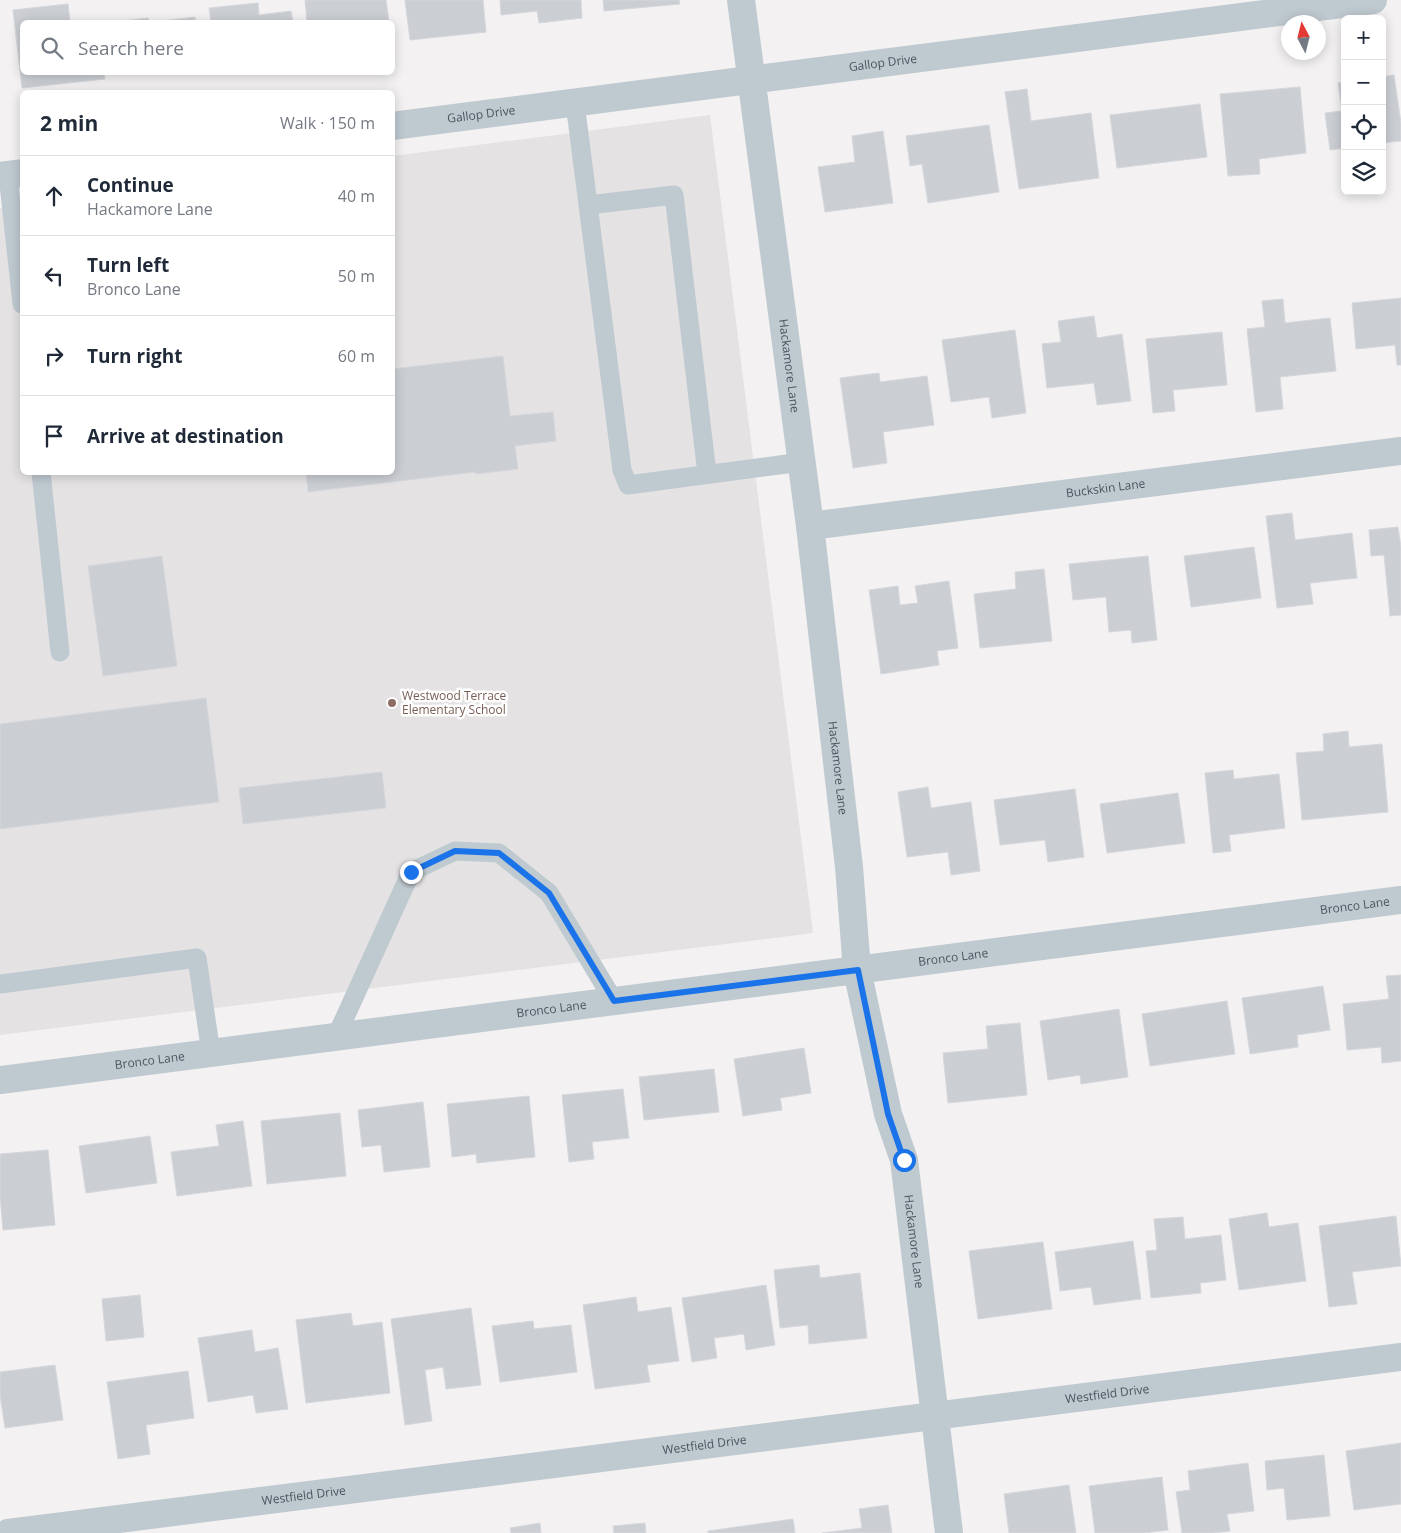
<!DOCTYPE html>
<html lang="en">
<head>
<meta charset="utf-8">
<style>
  body { margin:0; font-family:"Open Sans",sans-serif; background:#f6f6f7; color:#1f2937 }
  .controls { position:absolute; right:15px; top:15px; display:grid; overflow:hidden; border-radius:8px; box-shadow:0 2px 12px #0003 }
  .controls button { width:45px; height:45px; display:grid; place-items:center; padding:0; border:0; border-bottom:1px solid #e0e1e3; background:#fff; color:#1f2937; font:25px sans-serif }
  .compass { position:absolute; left:1281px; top:15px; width:45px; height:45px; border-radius:50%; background:#fff; box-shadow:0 2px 12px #0003; rotate:353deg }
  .stop { position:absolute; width:15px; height:15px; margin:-11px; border:4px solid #1a73e8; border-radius:50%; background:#fff }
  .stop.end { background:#1a73e8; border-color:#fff; box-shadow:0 1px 5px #0008 }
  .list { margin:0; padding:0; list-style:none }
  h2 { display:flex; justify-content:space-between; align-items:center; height:65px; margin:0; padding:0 20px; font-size:21px }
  h2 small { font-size:16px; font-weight:400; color:#747a83 }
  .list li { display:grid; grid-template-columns:32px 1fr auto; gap:15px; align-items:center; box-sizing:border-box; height:80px; padding:0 20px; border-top:1px solid #e0e1e3 }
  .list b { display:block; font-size:19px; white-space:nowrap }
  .list p { margin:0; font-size:16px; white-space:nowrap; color:#747a83 }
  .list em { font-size:16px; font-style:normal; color:#747a83 }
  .icon { flex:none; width:28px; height:28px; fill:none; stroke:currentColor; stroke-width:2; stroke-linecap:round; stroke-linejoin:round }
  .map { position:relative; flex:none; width:1401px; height:1533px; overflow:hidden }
  .search { position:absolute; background:#fff; box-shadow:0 2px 12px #0003; left:20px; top:20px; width:375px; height:55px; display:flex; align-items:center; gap:12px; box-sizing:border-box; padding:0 18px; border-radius:8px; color:#747a83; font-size:19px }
  .panel { position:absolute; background:#fff; box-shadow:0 2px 12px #0003; left:20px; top:90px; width:375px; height:385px; border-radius:8px }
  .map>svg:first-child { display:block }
</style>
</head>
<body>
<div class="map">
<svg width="1401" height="1533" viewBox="0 0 1401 1533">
  <rect width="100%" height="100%" fill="#f3f1f1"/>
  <!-- education -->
  <path fill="#e4e2e3" d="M710,115L813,933L0,1035V208L22,205V472H392L393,156Z"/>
  <!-- building -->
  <path fill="#cbced3" stroke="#d5d7dc" d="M305,0H386L389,22H307Z
    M405,0H483L486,32L410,40Z
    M500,0H581L582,18L539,23L537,11L501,15Z
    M603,0H679L680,4L604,11Z
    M258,3L259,15L291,11L293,22H211L209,8Z
    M68,4L70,22H22V72H104L105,79L22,88L13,10Z
    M195,17L196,22H154Z
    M148,18L149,22H115Z
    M1394,75L1401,123V141L1382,143V77Z
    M1345,82V148L1330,150L1325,113L1342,111L1338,83Z
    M1300,87L1306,153L1259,159L1260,174L1228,176L1220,94Z
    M1027,89L1031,121L1091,113L1099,178L1019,189L1005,92Z
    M1200,104L1207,157L1117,168L1110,115Z
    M989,125L999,192L928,203L922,164L910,166L906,136Z
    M883,131L893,203L825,212L818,167L855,162L852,136Z
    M1401,298V365H1397L1395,345L1356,349L1352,303Z
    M1283,299L1285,323L1330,318L1336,371L1280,377L1283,409L1256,412L1247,329L1265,327L1262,301Z
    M1094,316L1097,338L1122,334L1131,401L1097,405L1094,383L1047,388L1042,344L1061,342L1058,321Z
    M1015,330L1026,413L992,418L989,397L951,402L942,340Z
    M1222,332L1227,385L1173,390L1175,411L1153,413L1146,339Z
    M503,356L510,416L553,412L556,441L515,446L518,469L476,474L475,472L308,492L306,472H392V369Z
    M879,373L880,382L927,376L934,425L883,432L887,463L853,468L840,378Z
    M1292,513L1295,540L1352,533L1357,578L1310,583L1313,604L1277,608L1266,516Z
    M1398,527L1401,547V615L1390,616L1384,555L1371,556L1369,530Z
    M1254,547L1261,598L1191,607L1184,556Z
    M162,556L177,666L103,676L88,566Z
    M1148,556L1157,640L1132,643L1131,630L1109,632L1106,597L1073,600L1069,564Z
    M1044,569L1052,641L980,648L974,594L1016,589L1015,572Z
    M949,581L958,648L937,651L939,665L881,674L869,590L898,586L900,605L918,603L915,586Z
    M206,698L219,802L0,829V724Z
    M1348,731L1349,747L1382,744L1388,812L1302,820L1296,753L1324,751L1323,734Z
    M1233,770L1234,779L1279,774L1285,828L1229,835L1231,851L1213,853L1205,773Z
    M382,772L386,808L243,824L239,788Z
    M928,787L931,808L971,802L980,871L951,875L948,852L907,857L898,792Z
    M1075,789L1084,857L1048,862L1045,840L1000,845L994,800Z
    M1178,793L1185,843L1107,853L1100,804Z
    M1401,975V1061L1382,1063L1381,1047L1347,1050L1343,1004L1389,999L1386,976Z
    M1323,986L1330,1030L1297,1035L1298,1047L1250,1054L1242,998Z
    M1227,1001L1235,1054L1150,1066L1142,1014Z
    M1119,1009L1128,1077L1081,1084L1080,1075L1048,1080L1040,1021Z
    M1020,1023L1027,1095L948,1103L943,1053L988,1049L986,1026Z
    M804,1048L811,1093L780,1098L782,1110L743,1116L734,1059Z
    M714,1069L719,1112L644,1120L639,1077Z
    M623,1089L629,1138L592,1142L594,1159L569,1162L562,1095Z
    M529,1096L535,1157L477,1163L476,1154L452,1157L447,1104Z
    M423,1102L430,1167L384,1172L381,1145L362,1147L358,1110Z
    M340,1113L346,1176L267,1184L261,1121Z
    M243,1121L252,1186L177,1196L171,1152L219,1146L216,1125Z
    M150,1136L157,1183L86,1193L79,1146Z
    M48,1150L55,1225L3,1230L0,1195V1154Z
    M1267,1213L1269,1227L1298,1223L1306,1281L1239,1290L1229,1219Z
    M1396,1216L1401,1266L1352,1272L1357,1304L1329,1307L1319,1226Z
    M1183,1217L1185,1239L1221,1235L1226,1280L1200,1283L1201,1293L1151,1298L1146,1251L1157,1250L1154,1219Z
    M1133,1241L1141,1299L1094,1305L1091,1287L1060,1291L1055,1252Z
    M1043,1242L1052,1309L978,1319L969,1251Z
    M819,1265L820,1278L860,1273L867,1338L809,1344L808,1325L780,1328L774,1270Z
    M766,1285L775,1345L746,1350L744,1334L714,1338L717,1358L692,1362L682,1298Z
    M140,1295L144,1337L106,1341L102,1299Z
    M636,1297L638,1312L671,1307L679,1361L647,1365L650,1382L595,1389L583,1305Z
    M471,1308L481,1385L446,1389L443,1367L425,1370L432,1421L405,1425L391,1319Z
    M351,1313L353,1326L382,1322L390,1393L306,1403L296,1320Z
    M533,1321L534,1329L571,1325L577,1372L500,1382L492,1326Z
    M252,1330L255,1352L278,1348L288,1409L256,1413L253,1395L208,1402L198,1338Z
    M55,1365L63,1420L5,1428L0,1395V1372Z
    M188,1371L194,1418L146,1425L150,1454L118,1459L107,1382Z
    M1401,1443V1504L1354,1510L1346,1451Z
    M1324,1455L1330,1516L1287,1520L1284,1488L1267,1490L1265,1461Z
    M1248,1463L1254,1511L1227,1514L1230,1531L1213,1533H1182L1176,1492L1190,1490L1188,1471Z
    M1162,1477L1168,1530L1144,1533H1095L1089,1486Z
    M1069,1485L1076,1533H1009L1004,1494Z
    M888,1505L892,1533H822L862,1528L859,1509Z
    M793,1519L795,1533H708V1531Z
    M540,1523L541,1533H511L510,1528Z
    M645,1523L646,1533H614L613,1526Z"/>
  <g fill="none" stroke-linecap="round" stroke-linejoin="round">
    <!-- lane -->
    <path stroke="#bfc9d0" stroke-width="19" d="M575,103L622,470L628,485L802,462
      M8,175L22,304
      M588,205L674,195L707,474
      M41,472L60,652
      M0,984L197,958L211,1053
      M336,1037L411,872L455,851L499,853L549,893L614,1001"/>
    <!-- street -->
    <g stroke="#bfc9d0" stroke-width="28">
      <path id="s1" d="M741,0L810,526L849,867L857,970L888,1114L904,1160L949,1533"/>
      <path id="s2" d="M392,126L1373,0"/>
      <path d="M0,176L22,173"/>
      <path id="s3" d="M810,526L1401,451"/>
      <path id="s4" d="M0,1080L1401,900"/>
      <path id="s5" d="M8,1533L1401,1357"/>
    </g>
  </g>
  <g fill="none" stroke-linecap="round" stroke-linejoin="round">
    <!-- route -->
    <path stroke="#1a73e8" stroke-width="6" d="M411,872L455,851L499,853L549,893L614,1001L858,970L888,1114L904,1160"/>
  </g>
  <!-- markers -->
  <circle fill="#8d6e63" stroke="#fff" stroke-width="2" cx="392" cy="703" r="5"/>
  <g text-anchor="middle" stroke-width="5" stroke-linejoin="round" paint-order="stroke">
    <!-- street labels -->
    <g font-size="12" fill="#48555f" stroke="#fff">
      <text dy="4" stroke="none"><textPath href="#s2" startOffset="495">Gallop Drive</textPath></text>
      <text dy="4" stroke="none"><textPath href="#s2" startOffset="90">Gallop Drive</textPath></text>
      <text dy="4" stroke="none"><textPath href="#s1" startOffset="369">Hackamore Lane</textPath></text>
      <text dy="4" stroke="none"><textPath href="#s3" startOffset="298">Buckskin Lane</textPath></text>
      <text dy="4" stroke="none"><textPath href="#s1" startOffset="774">Hackamore Lane</textPath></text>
      <text dy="4" stroke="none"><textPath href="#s4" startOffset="1366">Bronco Lane</textPath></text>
      <text dy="4" stroke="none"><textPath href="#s4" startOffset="961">Bronco Lane</textPath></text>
      <text dy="4" stroke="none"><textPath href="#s4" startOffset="556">Bronco Lane</textPath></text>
      <text dy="4" stroke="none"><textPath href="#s4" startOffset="151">Bronco Lane</textPath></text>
      <text dy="4" stroke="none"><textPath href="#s1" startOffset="1255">Hackamore Lane</textPath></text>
      <text dy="4" stroke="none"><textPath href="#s5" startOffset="1108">Westfield Drive</textPath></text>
      <text dy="4" stroke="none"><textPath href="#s5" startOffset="702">Westfield Drive</textPath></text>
      <text dy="4" stroke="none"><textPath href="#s5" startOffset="298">Westfield Drive</textPath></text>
    </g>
    <!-- education labels -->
    <g font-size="12" fill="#785e54" stroke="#fff" text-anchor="start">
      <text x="402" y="700">Westwood Terrace<tspan x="402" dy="14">Elementary School</tspan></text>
    </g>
  </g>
</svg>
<div class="controls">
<button>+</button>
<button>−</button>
<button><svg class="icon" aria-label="locate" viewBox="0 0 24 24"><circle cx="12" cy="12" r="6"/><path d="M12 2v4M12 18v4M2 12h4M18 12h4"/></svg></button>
<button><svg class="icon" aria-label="layers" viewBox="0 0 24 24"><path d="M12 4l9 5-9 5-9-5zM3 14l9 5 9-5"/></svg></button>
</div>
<svg class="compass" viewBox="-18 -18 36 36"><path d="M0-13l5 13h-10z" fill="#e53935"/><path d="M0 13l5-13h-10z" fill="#747a83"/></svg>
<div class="stop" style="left:904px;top:1160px"></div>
<div class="stop end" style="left:411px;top:872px"></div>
<div class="search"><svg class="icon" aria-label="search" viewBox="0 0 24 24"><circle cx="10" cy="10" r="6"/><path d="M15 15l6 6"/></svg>Search here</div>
<section class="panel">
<h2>2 min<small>Walk · 150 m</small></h2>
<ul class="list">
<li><svg class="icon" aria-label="ahead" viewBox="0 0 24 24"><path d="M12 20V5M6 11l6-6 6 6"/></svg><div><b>Continue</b><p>Hackamore Lane</p></div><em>40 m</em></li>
<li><svg class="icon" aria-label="left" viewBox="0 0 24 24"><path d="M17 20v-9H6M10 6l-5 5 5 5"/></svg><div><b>Turn left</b><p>Bronco Lane</p></div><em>50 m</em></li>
<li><svg class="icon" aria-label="right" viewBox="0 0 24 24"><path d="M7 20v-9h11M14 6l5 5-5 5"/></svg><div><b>Turn right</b></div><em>60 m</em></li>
<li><svg class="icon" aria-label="arrive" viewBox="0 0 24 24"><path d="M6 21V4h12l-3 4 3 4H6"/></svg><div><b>Arrive at destination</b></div></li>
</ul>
</section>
</div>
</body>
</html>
